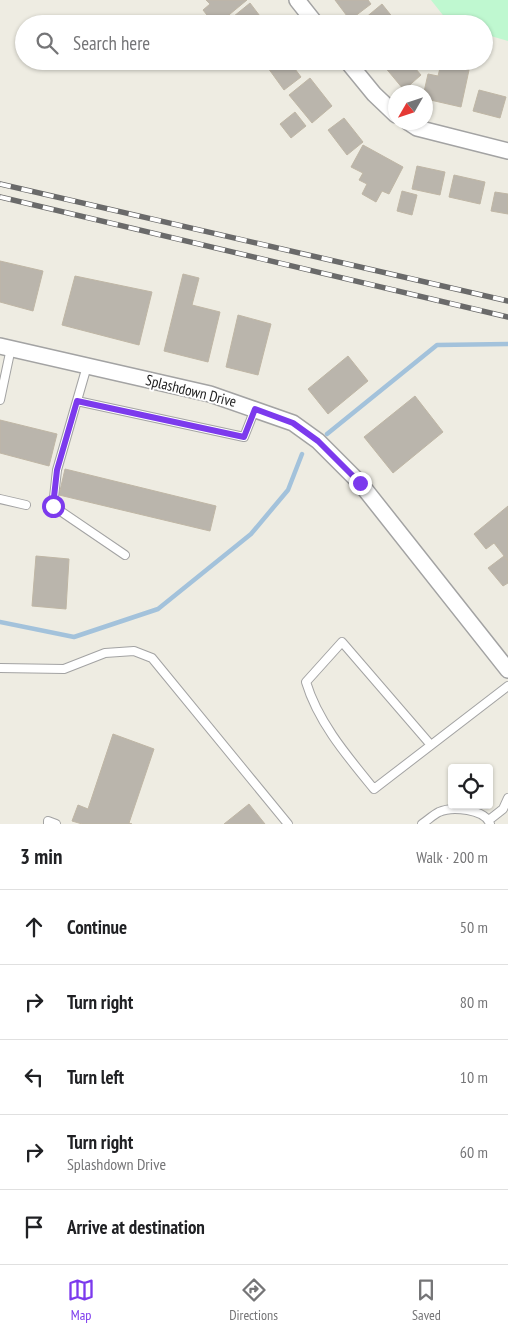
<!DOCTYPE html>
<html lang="en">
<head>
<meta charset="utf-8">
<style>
  body { margin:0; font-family:"PT Sans Narrow",sans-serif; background:#f6f6f6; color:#202124 }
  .controls { position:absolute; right:15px; bottom:15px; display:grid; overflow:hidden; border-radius:5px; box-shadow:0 1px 4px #0004 }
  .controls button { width:45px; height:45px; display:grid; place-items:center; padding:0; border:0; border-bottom:1px solid #e0e0e0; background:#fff; color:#202124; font:25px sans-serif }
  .compass { position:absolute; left:388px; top:85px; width:45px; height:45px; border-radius:50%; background:#fff; box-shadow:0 1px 4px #0004; rotate:231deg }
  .stop { position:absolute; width:15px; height:15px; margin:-11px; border:4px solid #7c3aed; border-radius:50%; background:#fff }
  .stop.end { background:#7c3aed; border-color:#fff; box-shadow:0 1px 5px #0008 }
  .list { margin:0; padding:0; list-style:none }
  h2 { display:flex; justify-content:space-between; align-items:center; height:65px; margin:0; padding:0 20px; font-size:21px }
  h2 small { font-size:16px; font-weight:400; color:#757577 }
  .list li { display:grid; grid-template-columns:32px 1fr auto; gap:15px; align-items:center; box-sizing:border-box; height:75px; padding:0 20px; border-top:1px solid #e0e0e0 }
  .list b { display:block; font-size:19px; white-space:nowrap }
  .list p { margin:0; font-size:16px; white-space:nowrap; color:#757577 }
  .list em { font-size:16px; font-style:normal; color:#757577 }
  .icon { flex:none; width:28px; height:28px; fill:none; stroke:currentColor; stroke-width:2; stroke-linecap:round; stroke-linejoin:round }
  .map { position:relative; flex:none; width:508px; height:824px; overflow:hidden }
  .search { position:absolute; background:#fff; box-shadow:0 1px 4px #0004; left:15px; right:15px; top:15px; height:55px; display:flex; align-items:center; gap:12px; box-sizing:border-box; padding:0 18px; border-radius:28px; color:#757577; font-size:19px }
  .sheet { height:440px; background:#fff }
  nav { display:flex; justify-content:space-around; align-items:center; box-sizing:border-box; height:70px; border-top:1px solid #e0e0e0; background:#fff; font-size:14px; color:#757577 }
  nav a { display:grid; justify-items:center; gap:2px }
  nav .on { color:#7c3aed }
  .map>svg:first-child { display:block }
</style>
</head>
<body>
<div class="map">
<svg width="508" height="824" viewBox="0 0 508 824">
  <rect width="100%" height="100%" fill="#eeece2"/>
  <!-- park -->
  <path fill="#bff8d0" d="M431,0H508V41L484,34V24H450Z"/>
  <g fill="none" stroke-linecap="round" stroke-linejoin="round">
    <!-- stream -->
    <path stroke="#a3c2db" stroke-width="4.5" d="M327,434L437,345L508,344
      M0,622L74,637L158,609L251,534L288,490L302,454"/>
  </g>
  <!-- building -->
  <path fill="#bab5ac" stroke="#bfb6a5" d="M206,0H247L218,24H214L203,10L210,4Z
    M335,0H368L371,4L350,20Z
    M250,3L266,24H230L228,21Z
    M382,4L398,24H358Z
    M263,61H289L301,77L284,90Z
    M390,61H409L421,75L404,90L384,66Z
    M441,64L469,70L461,107L426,99V92H424L428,74L438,76Z
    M310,78L332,106L312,123L289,95Z
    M479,90L506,97L500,118L473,111Z
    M295,112L306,126L291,138L280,124Z
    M344,118L363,142L347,155L328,130Z
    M363,145L403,167L389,194L382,191L376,202L362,194L367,184L359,180L363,173L351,167Z
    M417,166L445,172L440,195L412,189Z
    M454,175L485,182L480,204L449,197Z
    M402,191L417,195L412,215L397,211Z
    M495,192L508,194V214L491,211Z
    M0,261L43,271L33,311L0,302Z
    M183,274L199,278L192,305L220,312L208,362L164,351Z
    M75,276L152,292L139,345L62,325Z
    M238,315L271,324L258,375L226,367Z
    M348,356L368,381L328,414L308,389Z
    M415,396L443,432L393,473L364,437Z
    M0,420L57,434L49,466L0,453Z
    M65,469L216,506L210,531L59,495Z
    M508,506V561L494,543L486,549L474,534Z
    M36,556L69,559L66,609L32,606Z
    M504,556L508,561V583L503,586L488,568Z
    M113,734L154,749L129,823L132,824H82L72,821L78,805L88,809Z
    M249,804L265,824H224Z"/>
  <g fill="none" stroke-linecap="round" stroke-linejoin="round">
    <defs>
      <path id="service" d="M87,366L57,470L53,506L125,555
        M0,400L11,348
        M77,401L244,437L255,409
        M0,499L26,505
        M0,668L64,669L105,653L134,651L152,658L288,824
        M430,744L342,642L306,682C318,722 347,756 374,789L508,686
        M489,820L503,809L508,798
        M48,824V821L56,824
        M422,824C428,820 433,815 439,812C452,806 485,809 490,824"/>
      <path id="minor" d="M297,0L316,24
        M347,61L374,94L396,115
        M408,122L417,128L508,151
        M0,346L210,394L293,423L318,441L360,483L508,670"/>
    </defs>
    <!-- service casing -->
    <use href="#service" stroke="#a3a3a3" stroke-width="10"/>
    <!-- minor casing -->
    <use href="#minor" stroke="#a3a3a3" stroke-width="18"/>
    <!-- service -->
    <use href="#service" stroke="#fff" stroke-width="8"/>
    <!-- minor -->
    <use href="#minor" stroke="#fff" stroke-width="15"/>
    <defs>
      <path id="rail" d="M0,184L508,301
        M0,197L508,317"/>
    </defs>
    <!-- rail casing -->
    <use href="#rail" stroke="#6a6a6a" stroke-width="5.5"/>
    <!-- rail -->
    <use href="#rail" stroke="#fff" stroke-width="4" stroke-dasharray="11" stroke-linecap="butt"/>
  </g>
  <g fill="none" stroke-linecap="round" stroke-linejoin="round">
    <!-- route -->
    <path stroke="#7c3aed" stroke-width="6" d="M53,506L57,470L77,401L244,437L255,409L293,423L318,441L360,483"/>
  </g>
  <g text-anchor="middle" stroke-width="4" stroke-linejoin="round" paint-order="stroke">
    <!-- street labels -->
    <g font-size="15" fill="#1c1c1c" stroke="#fff">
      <text transform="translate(191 391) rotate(14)" y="5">Splashdown Drive</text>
    </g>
  </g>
</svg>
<div class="controls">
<button><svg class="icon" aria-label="locate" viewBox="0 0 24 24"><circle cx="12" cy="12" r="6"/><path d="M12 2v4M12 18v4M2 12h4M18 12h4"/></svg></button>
</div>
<svg class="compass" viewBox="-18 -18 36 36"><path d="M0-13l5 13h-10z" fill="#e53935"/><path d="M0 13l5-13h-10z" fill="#757577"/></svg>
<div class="stop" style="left:53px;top:506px"></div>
<div class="stop end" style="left:360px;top:483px"></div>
<div class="search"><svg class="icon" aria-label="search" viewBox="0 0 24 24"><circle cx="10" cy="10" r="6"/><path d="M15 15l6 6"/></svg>Search here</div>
</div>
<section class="sheet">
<h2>3 min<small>Walk · 200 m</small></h2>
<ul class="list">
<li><svg class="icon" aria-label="ahead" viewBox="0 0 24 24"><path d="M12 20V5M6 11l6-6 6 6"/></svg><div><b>Continue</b></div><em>50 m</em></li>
<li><svg class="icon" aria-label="right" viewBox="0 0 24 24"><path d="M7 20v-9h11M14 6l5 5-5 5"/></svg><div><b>Turn right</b></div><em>80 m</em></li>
<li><svg class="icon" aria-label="left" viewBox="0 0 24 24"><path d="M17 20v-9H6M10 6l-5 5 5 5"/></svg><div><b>Turn left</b></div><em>10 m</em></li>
<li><svg class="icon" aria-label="right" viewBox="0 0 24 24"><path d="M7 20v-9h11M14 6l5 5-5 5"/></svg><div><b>Turn right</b><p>Splashdown Drive</p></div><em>60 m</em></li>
<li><svg class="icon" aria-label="arrive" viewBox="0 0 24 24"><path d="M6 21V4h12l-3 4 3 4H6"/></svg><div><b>Arrive at destination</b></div></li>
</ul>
</section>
<nav>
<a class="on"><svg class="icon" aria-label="map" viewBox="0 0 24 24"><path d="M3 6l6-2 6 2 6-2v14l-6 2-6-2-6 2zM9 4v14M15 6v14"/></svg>Map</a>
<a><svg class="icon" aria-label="directions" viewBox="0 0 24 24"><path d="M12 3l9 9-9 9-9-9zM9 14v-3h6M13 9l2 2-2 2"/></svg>Directions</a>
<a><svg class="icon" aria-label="saved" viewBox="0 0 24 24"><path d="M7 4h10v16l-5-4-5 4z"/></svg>Saved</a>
</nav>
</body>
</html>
